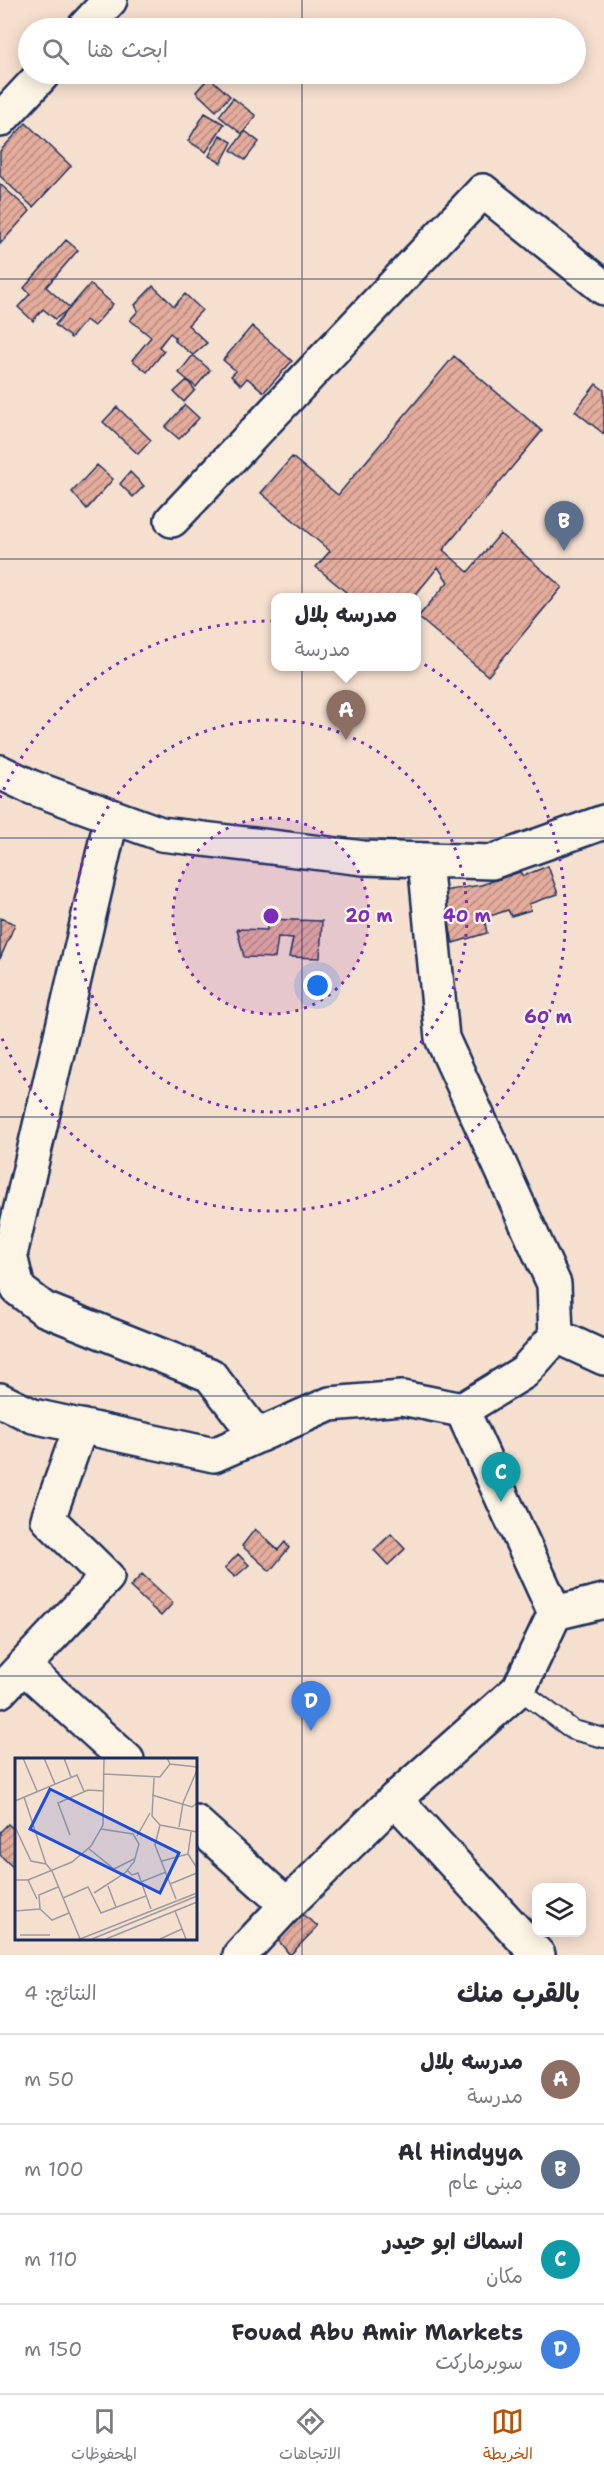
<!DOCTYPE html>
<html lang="ar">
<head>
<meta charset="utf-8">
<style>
  body { margin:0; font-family:"Shantell Sans","Playpen Sans Arabic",sans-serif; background:#f2f2f3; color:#2b2b33; direction:rtl }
  .controls { position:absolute; right:18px; bottom:18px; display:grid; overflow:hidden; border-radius:12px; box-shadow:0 3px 15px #0003 }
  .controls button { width:54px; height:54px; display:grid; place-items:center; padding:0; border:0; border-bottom:2px solid #e1e1e2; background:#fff; color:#2b2b33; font:30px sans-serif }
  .you { position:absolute; left:318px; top:986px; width:21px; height:21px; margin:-15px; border:4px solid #fff; border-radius:50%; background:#1a73e8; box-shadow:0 0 0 9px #1a73e833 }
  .badge { display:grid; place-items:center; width:39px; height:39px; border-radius:50%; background:#b45309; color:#fff; font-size:20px; font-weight:700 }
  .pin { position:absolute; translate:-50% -50px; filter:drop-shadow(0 2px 3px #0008) }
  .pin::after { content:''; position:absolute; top:32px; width:21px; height:18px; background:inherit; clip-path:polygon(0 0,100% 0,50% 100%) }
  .popup { position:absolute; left:271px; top:593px; width:150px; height:78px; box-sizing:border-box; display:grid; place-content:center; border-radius:12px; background:#fff; filter:drop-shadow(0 2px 4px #0005); font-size:20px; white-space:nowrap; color:#7c7c81 }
  .popup b { font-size:22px; color:#2b2b33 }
  .popup::after { content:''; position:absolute; left:50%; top:100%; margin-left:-12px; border:12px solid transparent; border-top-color:#fff }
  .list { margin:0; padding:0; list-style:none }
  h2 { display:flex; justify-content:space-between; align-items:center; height:78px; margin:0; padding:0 24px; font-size:26px }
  h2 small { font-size:20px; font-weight:400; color:#7c7c81 }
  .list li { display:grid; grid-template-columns:39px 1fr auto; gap:18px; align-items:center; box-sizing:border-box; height:90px; padding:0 24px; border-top:2px solid #e1e1e2 }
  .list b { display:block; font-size:22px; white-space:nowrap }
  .list p { margin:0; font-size:20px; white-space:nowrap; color:#7c7c81 }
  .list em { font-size:20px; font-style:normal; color:#7c7c81 }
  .icon { flex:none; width:33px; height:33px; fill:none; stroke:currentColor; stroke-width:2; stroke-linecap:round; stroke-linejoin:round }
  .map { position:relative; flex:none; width:604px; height:1955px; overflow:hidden; direction:ltr }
  .search { position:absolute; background:#fff; box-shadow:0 3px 15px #0003; left:18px; right:18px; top:18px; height:66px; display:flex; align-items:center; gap:15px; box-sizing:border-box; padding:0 21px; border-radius:33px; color:#7c7c81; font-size:22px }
  .sheet { height:438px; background:#fff }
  nav { display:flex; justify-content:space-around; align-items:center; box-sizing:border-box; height:84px; border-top:2px solid #e1e1e2; background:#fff; font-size:16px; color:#7c7c81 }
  nav a { display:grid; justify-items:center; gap:3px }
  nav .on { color:#b45309 }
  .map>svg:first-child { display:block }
</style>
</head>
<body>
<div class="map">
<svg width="604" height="1955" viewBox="0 0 604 1955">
  <defs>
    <pattern id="building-hatch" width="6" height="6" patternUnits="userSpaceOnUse" patternTransform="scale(1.5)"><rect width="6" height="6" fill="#e4ac9c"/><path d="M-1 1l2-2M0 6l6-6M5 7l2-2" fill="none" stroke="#b88c82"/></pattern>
  </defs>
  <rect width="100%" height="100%" fill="#f5dfcf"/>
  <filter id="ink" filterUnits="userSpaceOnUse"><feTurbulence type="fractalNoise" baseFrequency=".0167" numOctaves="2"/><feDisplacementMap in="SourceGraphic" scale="12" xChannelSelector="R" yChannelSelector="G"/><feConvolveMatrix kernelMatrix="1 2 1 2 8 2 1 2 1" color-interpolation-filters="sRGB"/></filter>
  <g filter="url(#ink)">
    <!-- building -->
    <path fill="url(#building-hatch)" stroke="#1b2f5e" stroke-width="1.5" d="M209,77L230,96L216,111L196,92Z
      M233,98L256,116L242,134L219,116Z
      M205,113L224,124L206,152L188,141Z
      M26,123L71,166L33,207L0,176V151Z
      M245,131L259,142L245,160L231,150Z
      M220,135L232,142L221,163L209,156Z
      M0,184L30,211L0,244Z
      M66,240L78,250L46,287L70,308L55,319L43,309L33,321L18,307L30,294L24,288Z
      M90,284L113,304L94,326L86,320L71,338L55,325Z
      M153,286L174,306L185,294L202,310L188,325L207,343L193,355L175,341V337L170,333L159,347L164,351L147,372L132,360L151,337L130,320L138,311L135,305Z
      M252,326L292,361L264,392L247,378L241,385L231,376L236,371L223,360Z
      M193,355L210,370L196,387L179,373Z
      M454,356L542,431L443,550L468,572L500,534L562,587L488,676L418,617L448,582L438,567L413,598H353L316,567L330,551L261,493L292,457L338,495Z
      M187,380L195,390L184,402L174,392Z
      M596,384L604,390V434L575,411Z
      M185,405L199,418L179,439L165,427Z
      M117,407L151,440L138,454L103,422Z
      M97,465L113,479L87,509L72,492Z
      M130,472L144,486L133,497L120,484Z
      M548,866L558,894L529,904L531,910L511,916L508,910L484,918L487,933L453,943L442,891L481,885L520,872L523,876Z
      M0,918L15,924L0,959Z
      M266,919L322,921L320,958L289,957L293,938L278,937L275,958L244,957L237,929L267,930Z
      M255,1529L278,1550L285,1542L289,1548L270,1571L242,1546Z
      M391,1534L405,1549L388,1565L374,1550Z
      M238,1554L249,1565L235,1577L225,1568Z
      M142,1574L173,1603L161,1616L130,1587Z
      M8,1824L16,1831V1870L0,1855V1832Z
      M295,1909L318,1926L290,1955L274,1935Z"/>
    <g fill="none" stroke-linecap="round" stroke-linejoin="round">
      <defs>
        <path id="lane" d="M519,1689L573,1730L604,1738"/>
        <path id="street" d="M84,28L110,0
          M0,120L43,74
          M172,520L483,191L604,288
          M0,772L31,787L161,834L363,858L492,862L604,822
          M112,816L10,1255L18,1289L44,1309L210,1375L257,1436
          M556,1336L604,1358
          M0,1400L33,1416L214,1455L330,1404L402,1398L462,1410L524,1372L556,1336L554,1284L442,1038L425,860
          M555,1613L604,1601
          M24,1667L127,1760
          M0,1691L107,1577L48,1519L81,1426
          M395,1799L538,1955
          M195,1822L287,1905
          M240,1955L287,1905L395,1799L519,1689L555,1613L462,1410"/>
      </defs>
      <!-- lane casing -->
      <use href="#lane" stroke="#1b2f5e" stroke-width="22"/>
      <!-- street casing -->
      <use href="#street" stroke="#1b2f5e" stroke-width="38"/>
      <!-- lane -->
      <use href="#lane" stroke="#fcf5e5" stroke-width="18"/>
      <!-- street -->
      <use href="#street" stroke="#fcf5e5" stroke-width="33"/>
    </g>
  </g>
  <!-- grid -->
  <path fill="none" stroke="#1b2f5e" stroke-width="1.5" stroke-opacity="0.55" d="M302,0V28M302,74V1955M0,279H604M0,559H604M0,838H604M0,1117H604M0,1396H604M0,1676H604"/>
  <!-- distance rings -->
  <circle cx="271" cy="916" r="98" fill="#7b2cbf" fill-opacity=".12"/>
  <g fill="none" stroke="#7b2cbf" stroke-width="3" stroke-dasharray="3 6">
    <circle cx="271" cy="916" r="98"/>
    <circle cx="271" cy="916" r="196"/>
    <path d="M0 798A295 295 0 1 1 0 1034"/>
  </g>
  <!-- overview -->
  <g transform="translate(15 1758)">
    <rect width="182" height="182" fill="#f5dfcf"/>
    <path fill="none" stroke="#9e99a2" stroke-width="1.5" d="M8,0L22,33M29,0L40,26M49,0L56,19M155,6L182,9M89,16L145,19L155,6L152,0M139,20L137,58L145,67L182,74M137,37L177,49L182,45M9,39L31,106M0,43L62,17L69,33M145,67L140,87L161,141M0,69L16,103L31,106L37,113L65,181M164,69L168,45L182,12M176,74L173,96L182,110M55,77L43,45L73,32L89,33M122,78L135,55M73,90L99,111L119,101M147,103L173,96M112,112L117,117L123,115L136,151M0,122H13L57,104L76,88L88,67L89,0M13,122L22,141M126,124L151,114M155,126L182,115M93,128L101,149M43,129L24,137L25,151L37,162L54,155M79,135L110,115L119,104L124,86L118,76L86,71M48,140L73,129L86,155L131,138M0,153L25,151M160,153L171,181M5,177H35M65,181L182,135M77,181L182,138M91,181L182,144M145,181L167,171"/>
    <path fill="#1d4ed8" fill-opacity="0.15" stroke="#1d4ed8" stroke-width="3" d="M35,31L164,95L145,135L15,71Z"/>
    <rect width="182" height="182" fill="none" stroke="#1b2f5e" stroke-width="3"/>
  </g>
  <circle cx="271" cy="916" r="9" fill="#7b2cbf" stroke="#fcf5e5" stroke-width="3"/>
  <g font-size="18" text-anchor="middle" font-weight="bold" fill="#7b2cbf" stroke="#fcf5e5" stroke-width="4.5" stroke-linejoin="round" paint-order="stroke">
    <text x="369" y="922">20 m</text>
    <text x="467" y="922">40 m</text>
    <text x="548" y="1023">60 m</text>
  </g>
</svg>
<div class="controls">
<button><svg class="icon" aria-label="layers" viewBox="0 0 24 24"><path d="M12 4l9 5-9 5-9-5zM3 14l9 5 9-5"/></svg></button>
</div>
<div class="you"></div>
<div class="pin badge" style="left:346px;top:740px;background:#8d6e63">A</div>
<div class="popup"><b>مدرسه بلال</b>مدرسة</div>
<div class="pin badge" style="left:564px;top:551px;background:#5c6f8a">B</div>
<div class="pin badge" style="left:501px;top:1502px;background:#0f9aa8">C</div>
<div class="pin badge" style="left:311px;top:1731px;background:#3f7fe0">D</div>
<div class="search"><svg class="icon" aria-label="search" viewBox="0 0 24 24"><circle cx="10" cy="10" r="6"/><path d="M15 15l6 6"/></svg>ابحث هنا</div>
</div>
<section class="sheet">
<h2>بالقرب منك<small>النتائج: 4</small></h2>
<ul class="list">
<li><span class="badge" style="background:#8d6e63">A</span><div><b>مدرسه بلال</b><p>مدرسة</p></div><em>50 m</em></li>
<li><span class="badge" style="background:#5c6f8a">B</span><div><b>Al Hindyya</b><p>مبنى عام</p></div><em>100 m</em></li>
<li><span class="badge" style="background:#0f9aa8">C</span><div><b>اسماك ابو حيدر</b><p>مكان</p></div><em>110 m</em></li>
<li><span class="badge" style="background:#3f7fe0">D</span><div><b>Fouad Abu Amir Markets</b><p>سوبرماركت</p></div><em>150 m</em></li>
</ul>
</section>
<nav>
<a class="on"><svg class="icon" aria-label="map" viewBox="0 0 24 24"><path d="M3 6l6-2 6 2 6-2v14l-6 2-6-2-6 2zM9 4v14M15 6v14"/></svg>الخريطة</a>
<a><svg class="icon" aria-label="directions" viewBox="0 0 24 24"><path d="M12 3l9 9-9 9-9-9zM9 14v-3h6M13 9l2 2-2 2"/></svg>الاتجاهات</a>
<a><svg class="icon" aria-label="saved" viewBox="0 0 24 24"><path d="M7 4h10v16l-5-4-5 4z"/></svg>المحفوظات</a>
</nav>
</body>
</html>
